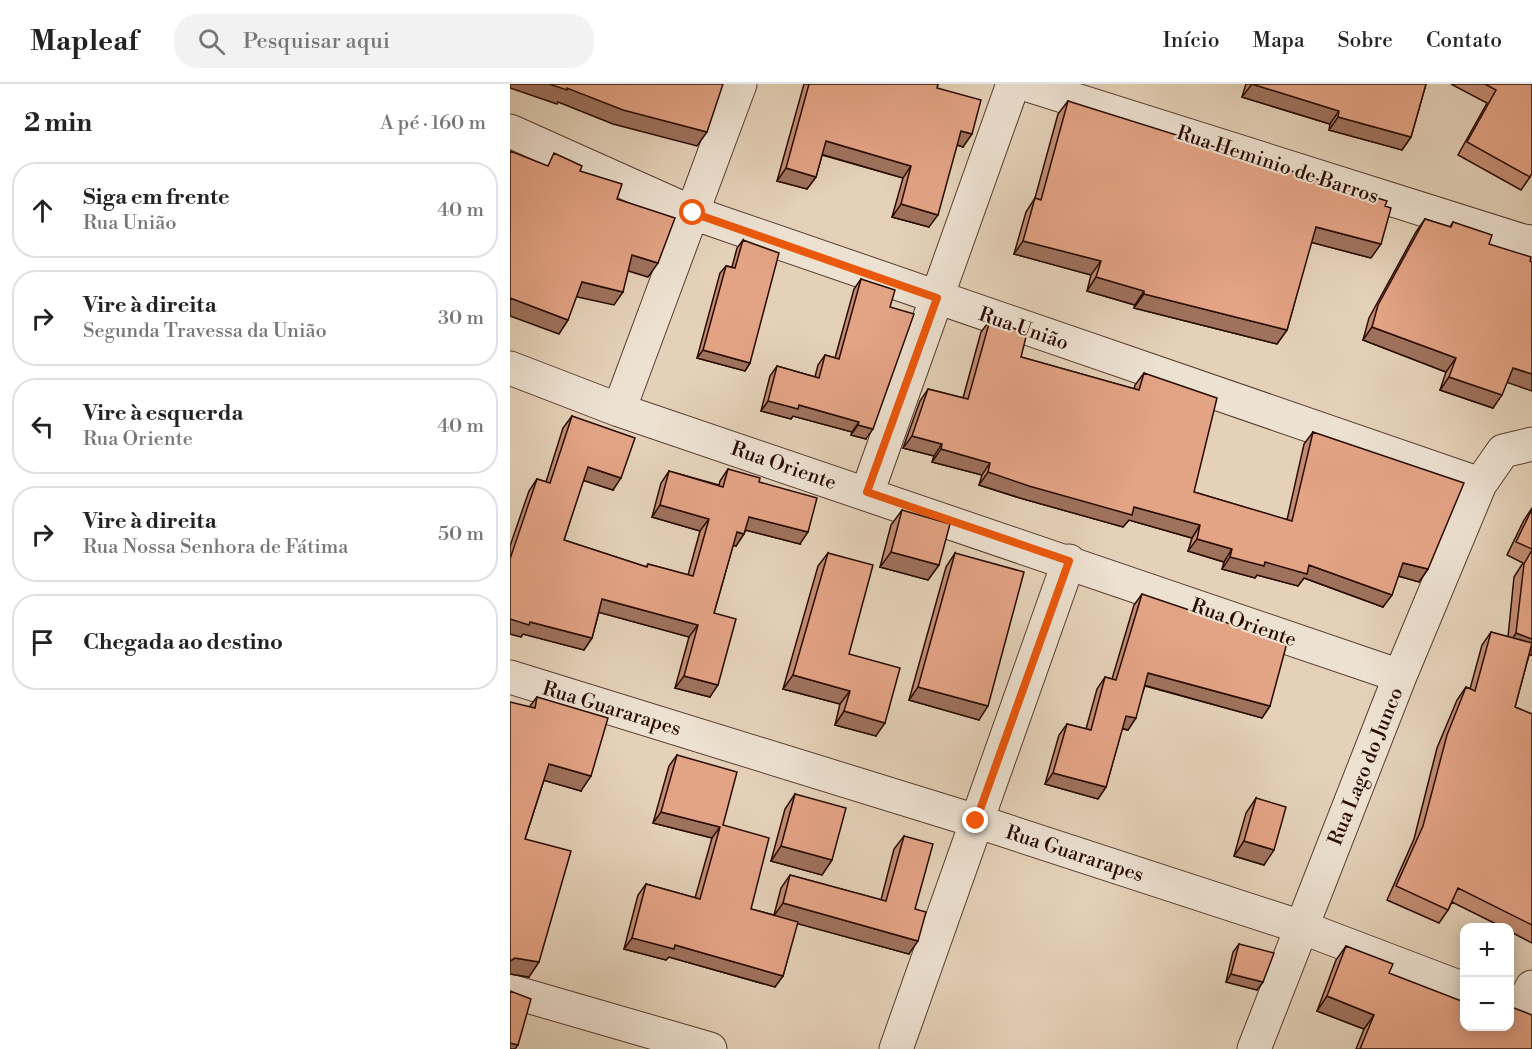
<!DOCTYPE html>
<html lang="pt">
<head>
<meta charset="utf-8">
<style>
  body { margin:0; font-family:"Libre Bodoni",serif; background:#f2f2f2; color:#222 }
  .controls { position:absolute; right:18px; bottom:18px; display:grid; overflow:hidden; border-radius:12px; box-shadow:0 3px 15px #0003 }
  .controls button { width:54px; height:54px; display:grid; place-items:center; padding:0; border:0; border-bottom:2px solid #e0e0e0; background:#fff; color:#222; font:30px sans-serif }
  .stop { position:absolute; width:18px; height:18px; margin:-14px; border:4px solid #ea580c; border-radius:50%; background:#fff }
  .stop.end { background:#ea580c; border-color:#fff; box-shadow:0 2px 6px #0008 }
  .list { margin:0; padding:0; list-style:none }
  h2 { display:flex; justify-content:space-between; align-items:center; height:78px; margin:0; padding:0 24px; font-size:26px }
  h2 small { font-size:20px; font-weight:400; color:#767676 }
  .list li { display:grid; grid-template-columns:39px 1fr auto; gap:18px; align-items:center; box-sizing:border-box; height:96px; margin:0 12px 12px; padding:0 12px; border:2px solid #e0e0e0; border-radius:24px }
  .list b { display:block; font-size:22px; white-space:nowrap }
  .list p { margin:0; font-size:20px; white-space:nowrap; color:#767676 }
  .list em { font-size:20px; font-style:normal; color:#767676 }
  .icon { flex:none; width:33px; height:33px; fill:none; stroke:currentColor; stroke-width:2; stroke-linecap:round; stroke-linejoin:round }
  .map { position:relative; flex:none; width:1022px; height:965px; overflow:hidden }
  header { display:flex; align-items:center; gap:36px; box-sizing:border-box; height:84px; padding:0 30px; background:#fff; border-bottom:2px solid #e0e0e0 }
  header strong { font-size:28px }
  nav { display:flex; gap:33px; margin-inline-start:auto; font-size:21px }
  .search { width:420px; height:54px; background:#f2f2f2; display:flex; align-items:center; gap:15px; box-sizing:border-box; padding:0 21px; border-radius:24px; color:#767676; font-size:22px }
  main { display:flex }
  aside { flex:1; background:#fff }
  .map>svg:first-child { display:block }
</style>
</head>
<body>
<header>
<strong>Mapleaf</strong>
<div class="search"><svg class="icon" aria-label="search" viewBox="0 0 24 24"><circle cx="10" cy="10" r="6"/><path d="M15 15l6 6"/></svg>Pesquisar aqui</div>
<nav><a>Início</a><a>Mapa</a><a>Sobre</a><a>Contato</a></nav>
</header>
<main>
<aside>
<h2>2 min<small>A pé · 160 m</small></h2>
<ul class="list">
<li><svg class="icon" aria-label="ahead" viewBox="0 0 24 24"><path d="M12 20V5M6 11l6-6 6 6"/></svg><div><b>Siga em frente</b><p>Rua União</p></div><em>40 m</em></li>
<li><svg class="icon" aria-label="right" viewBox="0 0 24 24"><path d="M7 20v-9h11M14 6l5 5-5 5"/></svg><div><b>Vire à direita</b><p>Segunda Travessa da União</p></div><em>30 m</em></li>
<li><svg class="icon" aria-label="left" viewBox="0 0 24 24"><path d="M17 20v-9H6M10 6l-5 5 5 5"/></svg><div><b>Vire à esquerda</b><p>Rua Oriente</p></div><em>40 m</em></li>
<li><svg class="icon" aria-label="right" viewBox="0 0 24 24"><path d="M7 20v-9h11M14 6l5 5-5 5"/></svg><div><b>Vire à direita</b><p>Rua Nossa Senhora de Fátima</p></div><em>50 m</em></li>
<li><svg class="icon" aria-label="arrive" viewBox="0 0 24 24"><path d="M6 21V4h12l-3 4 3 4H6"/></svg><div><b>Chegada ao destino</b></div></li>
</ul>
</aside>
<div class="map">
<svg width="1022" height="965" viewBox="0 0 1022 965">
  <rect width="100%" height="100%" fill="#e4d1b8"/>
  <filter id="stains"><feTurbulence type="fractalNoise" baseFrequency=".00333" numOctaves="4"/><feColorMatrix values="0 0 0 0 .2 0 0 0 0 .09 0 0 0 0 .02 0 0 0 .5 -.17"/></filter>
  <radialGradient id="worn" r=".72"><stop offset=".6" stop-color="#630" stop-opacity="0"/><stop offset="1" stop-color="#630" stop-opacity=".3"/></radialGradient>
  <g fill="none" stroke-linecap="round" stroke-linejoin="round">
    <defs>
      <path id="minor" d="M515,0L1013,157L1022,158
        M0,47L183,129L970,400
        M0,284L109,326L890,592
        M109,326L230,0
        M357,409L503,0
        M0,593L466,737L791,843L954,905
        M0,907L200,965
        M1010,926L1022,903
        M386,965L559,477
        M744,965L890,592L970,400L993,367L1022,360"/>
    </defs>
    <!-- minor casing -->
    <use href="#minor" stroke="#583c30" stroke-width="35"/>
    <!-- minor -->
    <use href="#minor" stroke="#ede1d1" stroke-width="33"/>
  </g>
  <!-- wall -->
  <path fill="#c38c72" stroke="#290b02" stroke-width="1.5" d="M294,0H428L427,4L453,63L447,61L419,143L382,133L393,94L312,71L306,93L297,105L267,97Z
    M736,0H916L901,53L892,66L819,46L820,40L732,13Z
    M941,0H1022L1020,93L1011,106L948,71L977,19Z
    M558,17L861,174L801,158L777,246L767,260L624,224L625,221L577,207L581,191L504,170L516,128L525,114L548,30Z
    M915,135L940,143L943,138L979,160L997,298L983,324L930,306L936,288L853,256L859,234L906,148Z
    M233,156L240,279L235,287L187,274L210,189L216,182L222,183L227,164Z
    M351,195L380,223L356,355L341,351L342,348L283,332L281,335L251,327L260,292L267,282L305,293L308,281L315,271L325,274L344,205Z
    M480,236L511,273L624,305L625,301L634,289L684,408L777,436L794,360L803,348L918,485L909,498L888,492L873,523L794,494L788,502L747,491L745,494L712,485L714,478L678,467L682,454L619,436L613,443L510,414L469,401L472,391L422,378L424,372L393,364L410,317L418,305L453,314L471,248Z
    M62,332L103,406L73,396L54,456L136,483L138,480L178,491L190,447L142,433L151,399L159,387L209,401L210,397L218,385L249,398L290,460L236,446L226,462L223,461L204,529L200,613L165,604L179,553L89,528L82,554L74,566L13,550L11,553L0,550V462L19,407L27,395L36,398L53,344Z
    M1022,424V571H1019L1005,623L1022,630V859L999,847V843H992L942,818L938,826L929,839L877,816L904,755L927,664L947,616L956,603L960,605L972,561L981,548L998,553L1004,493L1013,479L997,471L1014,436Z
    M392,426L429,481L418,496L370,483L381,441Z
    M318,469L339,570L366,652L325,641L330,620L273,605L308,482Z
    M445,469L469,636L399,616L436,483Z
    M632,510L760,622L752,634L635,602L618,646L612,645L596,703L588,715L535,700L549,651L557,640L576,645L587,605L595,593L602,595L624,521Z
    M27,613L71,707L34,696L15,755L19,893L0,890L20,622Z
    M167,671L213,741L241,825L264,831L271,804L280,791L371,816L384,765L394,752L405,825L399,870L287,839L273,892L265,903L159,873L156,876L114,865L128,811L136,800L185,814L202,754L143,739L159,682Z
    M285,710L322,776L312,791L261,777L275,725Z
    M746,714L754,781L724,772L736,729Z
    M729,860L753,898L747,906L716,898L723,868Z
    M836,862L879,889L954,942L1022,965H846L854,945L807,927L826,876Z"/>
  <!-- shaded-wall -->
  <path fill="#9f725d" stroke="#290b02" stroke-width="1.5" d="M0,0H39L57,4L197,48L187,62L103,40L48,18L47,20L0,4Z
    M742,0L829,27L820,40L732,13Z
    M828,33L901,53L892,66L819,46Z
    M451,47L462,50L453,63L442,59Z
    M316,57L401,82L393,94L307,69Z
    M276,84L306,93L297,105L267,97Z
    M391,120L428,131L419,143L382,133Z
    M806,143L871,160L861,174L796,157Z
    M513,157L591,177L581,191L504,170Z
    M122,171L148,179L138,193L112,185Z
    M586,193L634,207L625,221L577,207Z
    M72,198L113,208L104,221L63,212Z
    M634,210L777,246L767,260L624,224Z
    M0,214L58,236L49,250L0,232Z
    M862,243L946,274L936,288L853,256Z
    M193,266L240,279L235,287L187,274Z
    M1003,284L1022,290V307L993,297Z
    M939,293L992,311L983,324L930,306Z
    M258,317L289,321L349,338L342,348L283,332L281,335L251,327Z
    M348,341L363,345L356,355L341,351Z
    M402,352L432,360L424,372L393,364Z
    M431,365L480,379L472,391L422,378Z
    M78,383L111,394L103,406L69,395Z
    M478,388L624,423L690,441L682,454L619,436L613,443L510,414L469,401Z
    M150,421L199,435L190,447L142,433Z
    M239,433L298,448L290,460L231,445Z
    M227,448L234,450L226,462L218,460Z
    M687,455L722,465L714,478L678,467Z
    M381,468L429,481L418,496L370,483Z
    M720,473L755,478L799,481L882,511L873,523L794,494L788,502L747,491L745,494L712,485Z
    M893,479L918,485L909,498L885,491Z
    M92,515L188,541L179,553L84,527Z
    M0,535L20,538L82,554L74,566L13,550L11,553L0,550Z
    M1006,549L1022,555V571L997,563Z
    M638,589L760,622L752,634L630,600Z
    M283,591L340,607L330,620L273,605Z
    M174,592L208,601L200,613L165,604Z
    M408,603L478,622L469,636L399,616Z
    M334,627L375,639L366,652L325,641Z
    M616,632L626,634L618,646L608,643Z
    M39,680L81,692L71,707L29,695Z
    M543,689L596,703L588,715L535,700Z
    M151,728L210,743L202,754L143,739Z
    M734,757L764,766L754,781L724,772Z
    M271,762L322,776L312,791L261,777Z
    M273,819L408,857L399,870L263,833Z
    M122,854L165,861L273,892L265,903L159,873L156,876L114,865Z
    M5,874L29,878L19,893L0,890V877Z
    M721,890L753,898L747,906L716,898Z
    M817,912L864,931L854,945L807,927Z
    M0,959L8,961L5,965H0Z"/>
  <!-- building -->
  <path fill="#e3a385" stroke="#290b02" stroke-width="1.5" d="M39,0H213L197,48L113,26L57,4V6Z
    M299,0H428L427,4L471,16L462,50L451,47L428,131L391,120L401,82L316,57L306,93L276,84Z
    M742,0H916L901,53L828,33L829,27Z
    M975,0H1022V89L1020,93L957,58L986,6Z
    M558,17L877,117L875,122L881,124L871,160L806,143L777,246L634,210V207L586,193L591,177L513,157L525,114L531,116Z
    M0,67L38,82L44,69L72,82L70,87L112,100L107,115L165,134L148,179L122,171L113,208L72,198L58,236L0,214Z
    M915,135L941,143L943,138L982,151L979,160L1021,173L1020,177L1022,178V290L1003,284L992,311L939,293L946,274L862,243L868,221Z
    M233,156L269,169L240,279L193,266L216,182L225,184Z
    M351,195L385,206L380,223L404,230L363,345L348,341L349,338L289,321L288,325L258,317L267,282L309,294L315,271L329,275Z
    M480,236L517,249L511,273L629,306L634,289L707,314L684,408L782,437L803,348L954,399L918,485L893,479L882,511L799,481L797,490L755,478L754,482L720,473L722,465L687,455L690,441L624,423L622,431L519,402L478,388L480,379L431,365L432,360L402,352L418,305L458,315Z
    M62,332L125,354L111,394L78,383L54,456L137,483L138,480L183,492L199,435L150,421L159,387L213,403L218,385L250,394L249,398L307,414L298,448L239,433L234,450L227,448L204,529L226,535L208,601L174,592L188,541L92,515L82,554L20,538L19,541L0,535V475L27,395L40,399Z
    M1022,425V465L1006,458Z
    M392,426L440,440L429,481L381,468Z
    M1022,466V555L1006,549L1014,480Z
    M318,469L363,481L339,570L390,584L375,639L334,627L340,607L283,591Z
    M445,469L514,488L478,622L408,603Z
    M632,510L777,559L760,622L638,589L626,634L616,632L596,703L543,689L557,640L581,646L595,593L606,596Z
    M981,548L1022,559L1005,623L1022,630V841L948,804L938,826L886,802L913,742L937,651L956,603L965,607Z
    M27,613L98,634L81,692L39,680L15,755L61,767L29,878L5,874L0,877V618L25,624Z
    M167,671L227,688L213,741L259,754L241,825L288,838L273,892L165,861L164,865L122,854L136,800L190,815L210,743L151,728Z
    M285,710L336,724L322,776L271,762Z
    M746,714L776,723L764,766L734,757Z
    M394,752L423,760L405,825L416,828L408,857L273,819L280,791L376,817Z
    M729,860L764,869L753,898L721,890Z
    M836,862L883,880L879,889L954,918V942H999V922L1022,931V965H850L864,931L817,912Z
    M0,907L21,915L8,961L0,959Z"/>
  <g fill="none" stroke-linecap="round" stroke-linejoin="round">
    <!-- route -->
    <path stroke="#ea580c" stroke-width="8" d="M183,129L427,214L357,408L559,477L466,737"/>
  </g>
  <g text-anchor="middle" stroke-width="4.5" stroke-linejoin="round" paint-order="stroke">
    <!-- street labels -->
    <g font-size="20" fill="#290b02" stroke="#ede1d1">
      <text transform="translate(768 80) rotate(18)" y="7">Rua Heminio de Barros</text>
      <text transform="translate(514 244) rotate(19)" y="7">Rua União</text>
      <text transform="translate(274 381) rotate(19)" y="7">Rua Oriente</text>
      <text transform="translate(734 538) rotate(19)" y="7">Rua Oriente</text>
      <text transform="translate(102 624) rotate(17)" y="7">Rua Guararapes</text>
      <text transform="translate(855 682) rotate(-68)" y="7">Rua Lago do Junco</text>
      <text transform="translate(565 769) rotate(18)" y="7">Rua Guararapes</text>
    </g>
  </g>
  <rect width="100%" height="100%" filter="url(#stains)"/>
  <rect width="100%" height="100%" fill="url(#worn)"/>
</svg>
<div class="controls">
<button>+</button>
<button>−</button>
</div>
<div class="stop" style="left:183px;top:129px"></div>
<div class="stop end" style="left:466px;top:737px"></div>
</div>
</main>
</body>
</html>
